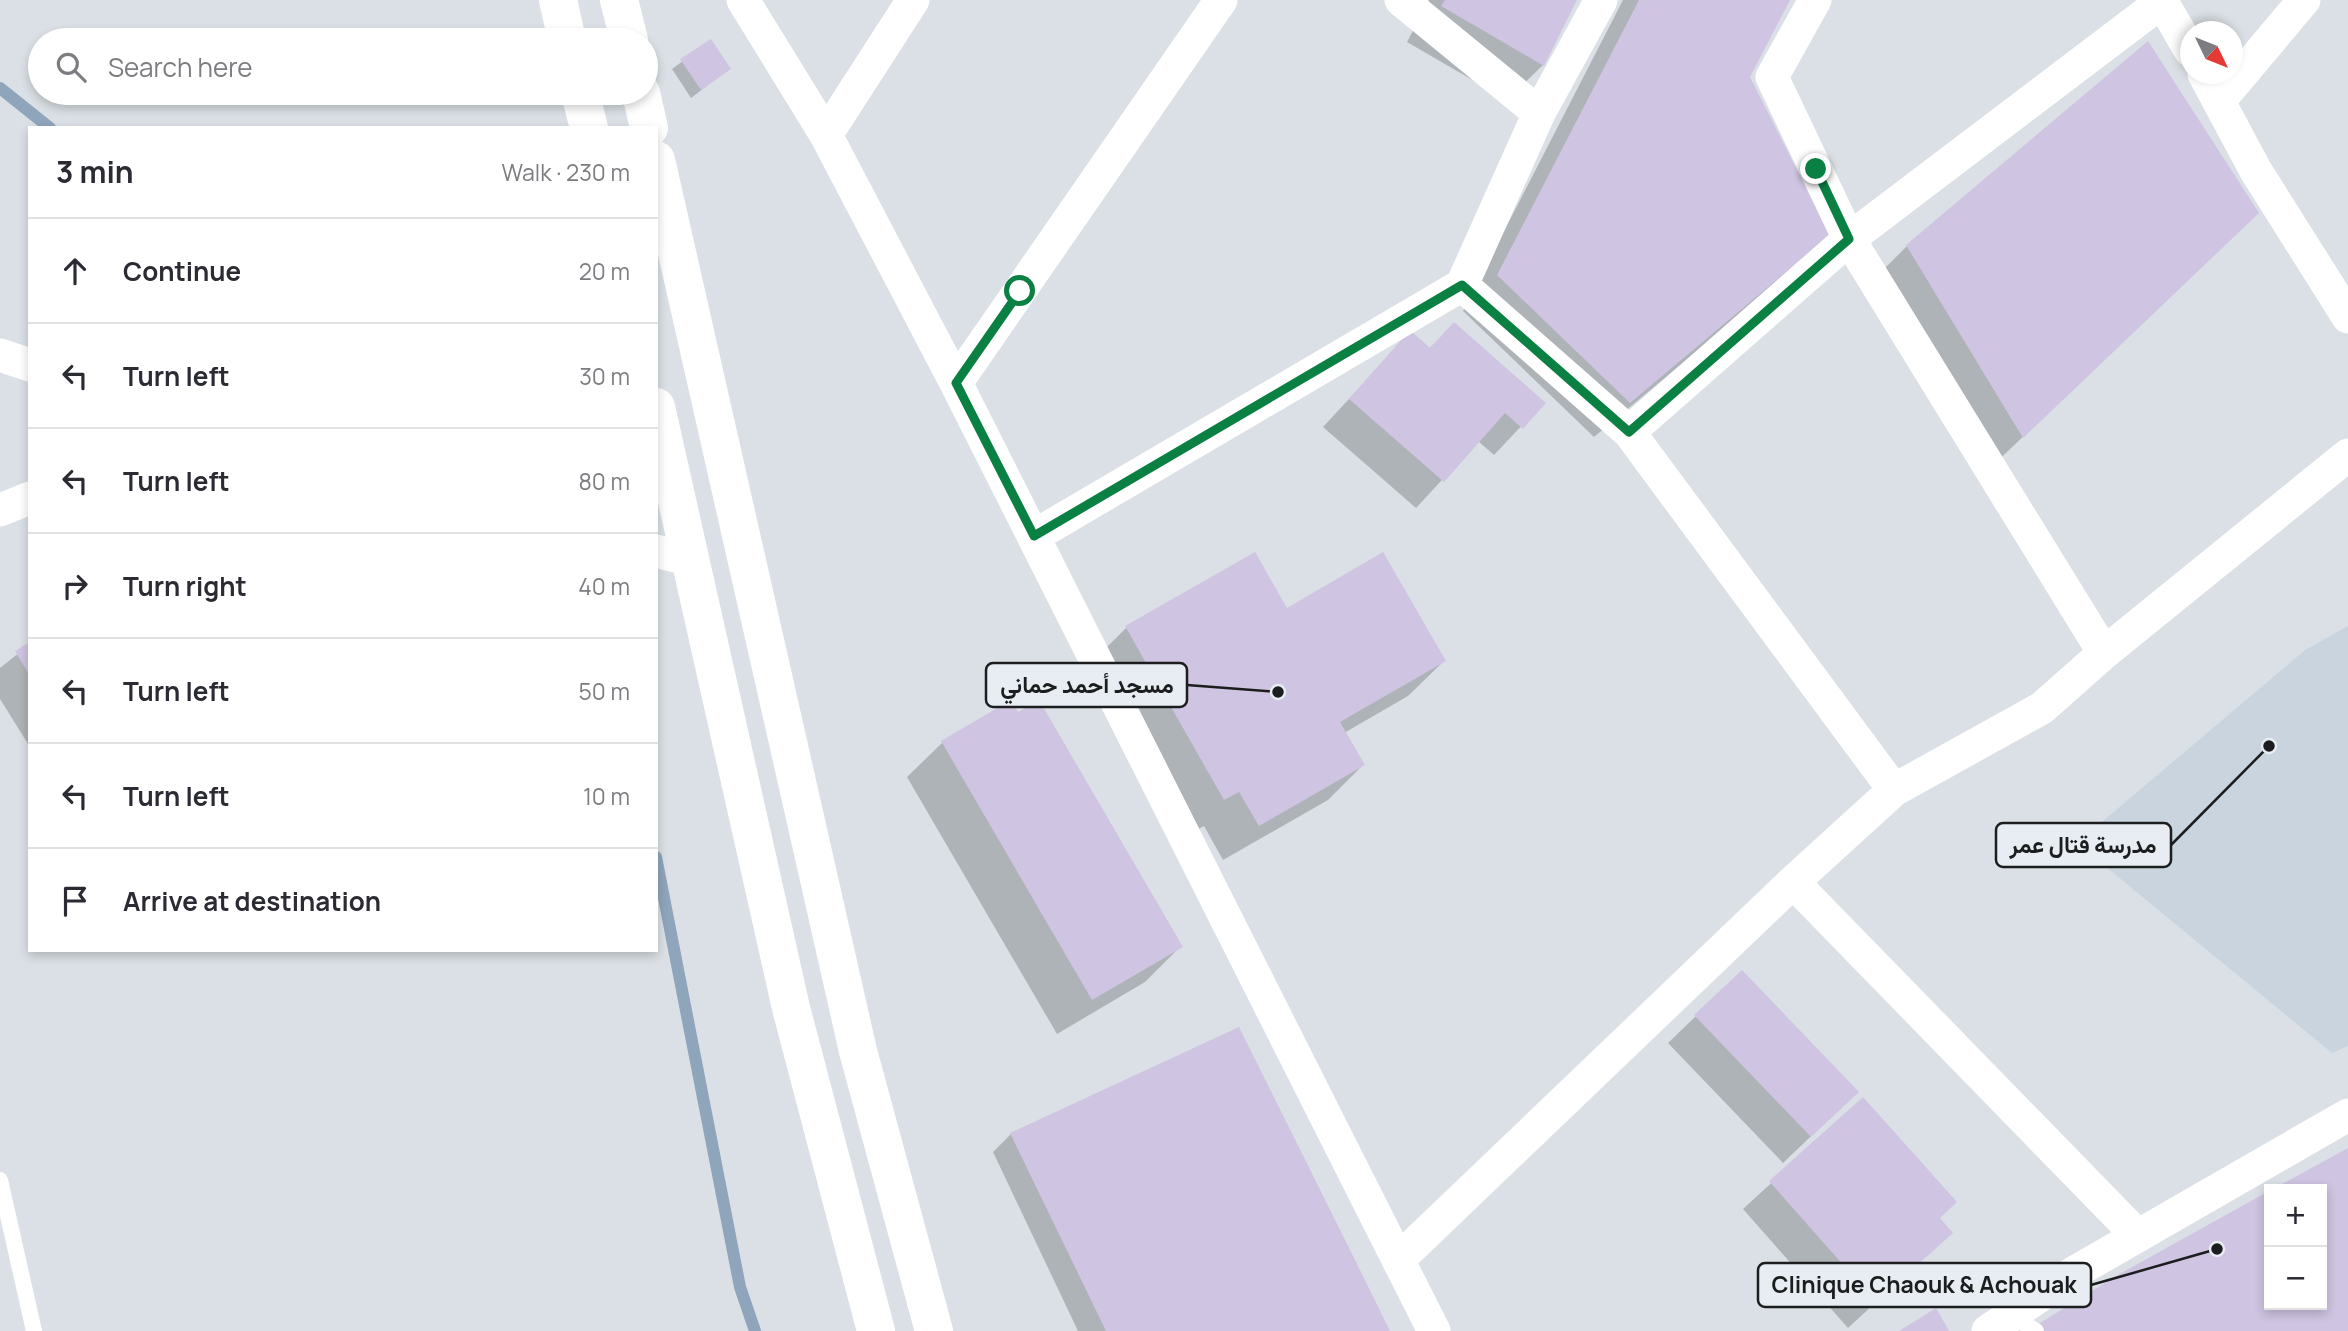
<!DOCTYPE html>
<html lang="en">
<head>
<meta charset="utf-8">
<style>
  body { margin:0; font-family:Manrope,Vazirmatn,sans-serif; background:#f7f7f7; color:#2b2b33 }
  .controls { position:absolute; right:21px; bottom:21px; display:grid; overflow:hidden; border-radius:0px; box-shadow:0 4px 10px #0003 }
  .controls button { width:63px; height:63px; display:grid; place-items:center; padding:0; border:0; border-bottom:2px solid #e1e1e2; background:#fff; color:#2b2b33; font:35px sans-serif }
  .compass { position:absolute; left:2180px; top:21px; width:63px; height:63px; border-radius:50%; background:#fff; box-shadow:0 4px 10px #0003; rotate:133deg }
  .stop { position:absolute; width:21px; height:21px; margin:-16px; border:5px solid #0b8043; border-radius:50%; background:#fff }
  .stop.end { background:#0b8043; border-color:#fff; box-shadow:0 2px 7px #0008 }
  .list { margin:0; padding:0; list-style:none }
  h2 { display:flex; justify-content:space-between; align-items:center; height:91px; margin:0; padding:0 28px; font-size:30px }
  h2 small { font-size:23px; font-weight:400; color:#7c7c81 }
  .list li { display:grid; grid-template-columns:46px 1fr auto; gap:21px; align-items:center; box-sizing:border-box; height:105px; padding:0 28px; border-top:2px solid #e1e1e2 }
  .list b { display:block; font-size:26px; white-space:nowrap }
  .list em { font-size:23px; font-style:normal; color:#7c7c81 }
  .icon { flex:none; width:38px; height:38px; fill:none; stroke:currentColor; stroke-width:2; stroke-linecap:round; stroke-linejoin:round }
  .map { position:relative; flex:none; width:2348px; height:1331px; overflow:hidden }
  .search { position:absolute; background:#fff; box-shadow:0 4px 10px #0003; left:28px; top:28px; width:630px; height:77px; display:flex; align-items:center; gap:18px; box-sizing:border-box; padding:0 24px; border-radius:38px; color:#7c7c81; font-size:26px }
  .panel { position:absolute; background:#fff; box-shadow:0 4px 10px #0003; left:28px; top:126px; width:630px; height:826px; border-radius:0px }
  .map>svg:first-child { display:block }
</style>
</head>
<body>
<div class="map">
<svg width="2348" height="1331" viewBox="0 0 2348 1331">
  <rect width="100%" height="100%" fill="#dae0e5"/>
  <!-- built -->
  <path fill="#c9d4de" d="M2348,626V1046L2332,1053L2077,843L2305,650Z"/>
  <!-- shadow -->
  <path fill="#0003" d="M1429,0H1575L1543,65L1507,100L1407,42Z
    M1623,0H1788L1748,77L1793,271L1594,437L1463,311Z
    M710,41L729,69L691,98L672,69Z
    M1907,246L2221,248L1987,471L1872,281Z
    M1454,324L1543,403L1494,455L1478,441L1416,508L1323,427L1410,333L1429,349Z
    M1286,610L1444,661L1408,696L1344,733L1363,765L1328,800L1223,860L1204,826L1189,834L1091,663L1126,628Z
    M30,644V747L0,699V668Z
    M943,742L1180,947L1145,982L1057,1034L907,777Z
    M1696,1016L1829,1119L1783,1163L1668,1043Z
    M1863,1099L1938,1219L1951,1233L1848,1328L1743,1209Z
    M1011,1134L1388,1331H1078L993,1152Z
    M2348,1151V1331L2116,1278L2269,1194V1305H2322V1189H2278Z"/>
  <g fill="none" stroke-linecap="round" stroke-linejoin="round">
    <!-- stream -->
    <path stroke="#8fa5bc" stroke-width="12" d="M0,88L50,128
      M656,857L740,1287L755,1331"/>
  </g>
  <!-- building -->
  <path fill="#cfc4e1" d="M1445,0H1577L1544,66L1441,6Z
    M1639,0H1790L1750,77L1830,235L1630,403L1497,275Z
    M711,39L731,69L701,90L680,59Z
    M2148,41L2259,213L2023,438L1906,245Z
    M1454,322L1546,403L1523,429L1505,413L1444,482L1349,399L1410,330L1430,348Z
    M1255,552L1287,608L1383,552L1446,661L1340,722L1365,765L1259,826L1239,792L1224,800L1125,626Z
    M30,642V676L15,651Z
    M1011,700L1018,712L1039,700L1183,947L1092,1000L941,741Z
    M1742,970L1859,1092L1811,1137L1694,1015Z
    M1239,1027L1355,1260L1390,1331H1106L1010,1133Z
    M1863,1097L1957,1202L1940,1218L1953,1233L1876,1302L1769,1181Z
    M2348,1148V1331H2027L2116,1276L2269,1191V1305H2322V1189H2273Z
    M1936,1308L1949,1331H1899Z"/>
  <g fill="none" stroke-linecap="round" stroke-linejoin="round">
    <!-- lane -->
    <path stroke="#fff" stroke-width="16" d="M0,1180L34,1331
      M2009,1314L2036,1331"/>
    <!-- street -->
    <path stroke="#fff" stroke-width="33" d="M743,0L826,135L956,383L1434,1331
      M1401,0L1539,113
      M1815,0L1772,77L1849,239L2104,653
      M2161,0L2190,50
      M2204,74L2256,171L2348,317
      M2220,100L2304,0
      M826,135L913,0
      M1462,285L1629,432L1894,790
      M0,355L30,365
      M956,383L1221,0
      M1629,432L1849,239L2164,0
      M0,510L30,498
      M1034,536L1462,285L1539,113L1601,0
      M656,551L691,560
      M1793,882L2138,1236
      M1398,1260L1793,882L1894,790L2042,708L2104,653L2348,455
      M1988,1331L2075,1272L2348,1115"/>
    <!-- highway -->
    <path stroke="#fff" stroke-width="38" d="M558,0L567,40
      M619,0L629,40
      M580,93L589,128
      M641,93L649,128
      M656,160L858,1051L934,1331
      M656,407L791,1008L876,1331"/>
  </g>
  <g fill="none" stroke-linecap="round" stroke-linejoin="round">
    <!-- route -->
    <path stroke="#0b8043" stroke-width="9" d="M1020,291L956,383L1034,536L1462,285L1629,432L1849,239L1816,169"/>
  </g>
  <!-- callouts -->
  <path fill="none" stroke="#1b1d1e" stroke-width="2.5" d="M1278 692L1187 685M2269 746L2171 845M2217 1249L2091 1285"/>
  <g fill="#1b1d1e" stroke="#e7edf2" stroke-width="2.5">
    <circle cx="1278" cy="692" r="7"/>
    <circle cx="2269" cy="746" r="7"/>
    <circle cx="2217" cy="1249" r="7"/>
  </g>
  <g fill="#e7edf2" stroke="#1b1d1e" stroke-width="2.5">
    <rect x="986" y="663" width="201" height="44" rx="7"/>
    <rect x="1996" y="823" width="175" height="44" rx="7"/>
    <rect x="1758" y="1263" width="333" height="44" rx="7"/>
  </g>
  <g font-size="23" text-anchor="middle" font-weight="bold" fill="#1b1d1e">
    <text x="1087" y="693">مسجد أحمد حماني</text>
    <text x="2083" y="853">مدرسة قتال عمر</text>
    <text x="1924" y="1293">Clinique Chaouk &amp; Achouak</text>
  </g>
</svg>
<div class="controls">
<button>+</button>
<button>−</button>
</div>
<svg class="compass" viewBox="-18 -18 36 36"><path d="M0-13l5 13h-10z" fill="#e53935"/><path d="M0 13l5-13h-10z" fill="#7c7c81"/></svg>
<div class="stop" style="left:1020px;top:291px"></div>
<div class="stop end" style="left:1816px;top:169px"></div>
<div class="search"><svg class="icon" aria-label="search" viewBox="0 0 24 24"><circle cx="10" cy="10" r="6"/><path d="M15 15l6 6"/></svg>Search here</div>
<section class="panel">
<h2>3 min<small>Walk · 230 m</small></h2>
<ul class="list">
<li><svg class="icon" aria-label="ahead" viewBox="0 0 24 24"><path d="M12 20V5M6 11l6-6 6 6"/></svg><div><b>Continue</b></div><em>20 m</em></li>
<li><svg class="icon" aria-label="left" viewBox="0 0 24 24"><path d="M17 20v-9H6M10 6l-5 5 5 5"/></svg><div><b>Turn left</b></div><em>30 m</em></li>
<li><svg class="icon" aria-label="left" viewBox="0 0 24 24"><path d="M17 20v-9H6M10 6l-5 5 5 5"/></svg><div><b>Turn left</b></div><em>80 m</em></li>
<li><svg class="icon" aria-label="right" viewBox="0 0 24 24"><path d="M7 20v-9h11M14 6l5 5-5 5"/></svg><div><b>Turn right</b></div><em>40 m</em></li>
<li><svg class="icon" aria-label="left" viewBox="0 0 24 24"><path d="M17 20v-9H6M10 6l-5 5 5 5"/></svg><div><b>Turn left</b></div><em>50 m</em></li>
<li><svg class="icon" aria-label="left" viewBox="0 0 24 24"><path d="M17 20v-9H6M10 6l-5 5 5 5"/></svg><div><b>Turn left</b></div><em>10 m</em></li>
<li><svg class="icon" aria-label="arrive" viewBox="0 0 24 24"><path d="M6 21V4h12l-3 4 3 4H6"/></svg><div><b>Arrive at destination</b></div></li>
</ul>
</section>
</div>
</body>
</html>
